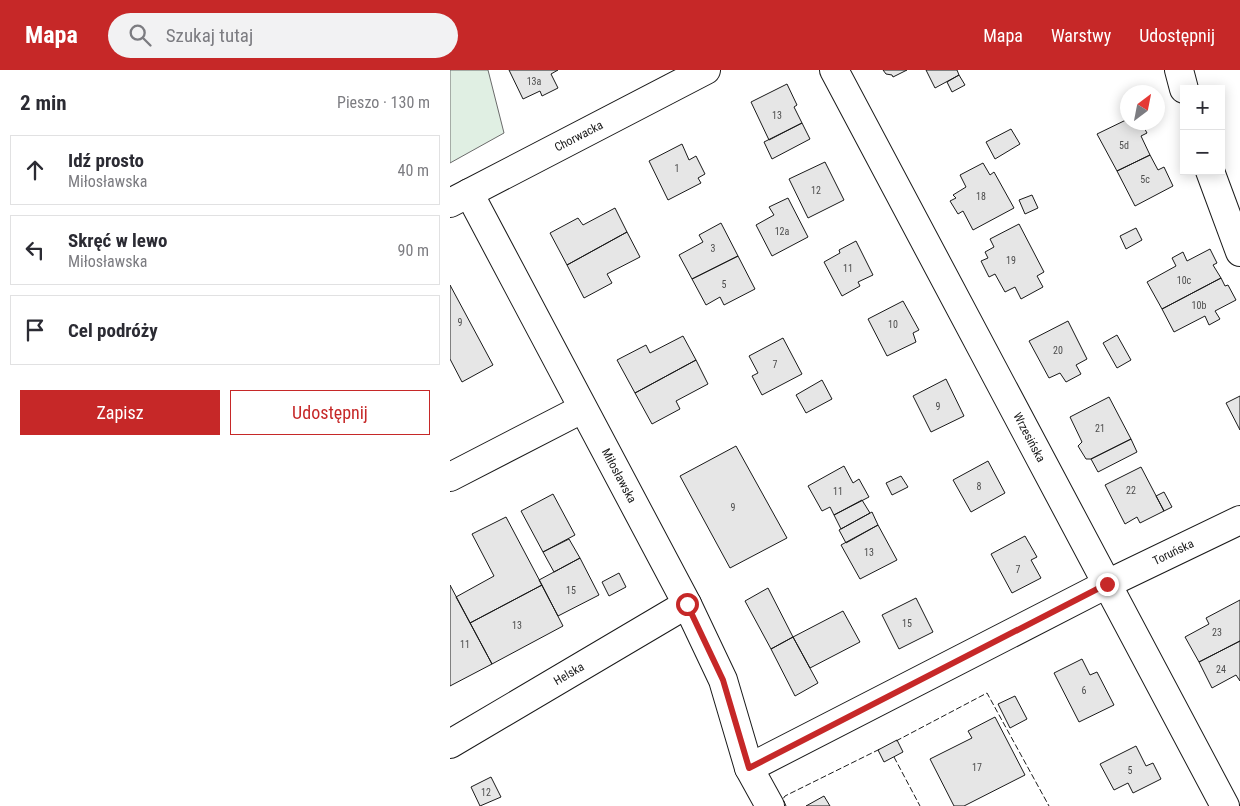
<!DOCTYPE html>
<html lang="pl">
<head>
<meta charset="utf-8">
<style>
  body { margin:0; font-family:"Roboto Condensed",sans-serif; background:#f2f2f3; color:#2b2b33 }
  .controls { position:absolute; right:15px; top:15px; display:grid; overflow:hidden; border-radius:0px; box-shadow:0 2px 12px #0003 }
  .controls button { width:45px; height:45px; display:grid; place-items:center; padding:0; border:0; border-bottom:1px solid #e1e1e2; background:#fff; color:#2b2b33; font:25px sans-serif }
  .compass { position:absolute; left:670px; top:15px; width:45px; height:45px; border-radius:50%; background:#fff; box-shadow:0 2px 12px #0003; rotate:32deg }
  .stop { position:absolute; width:15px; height:15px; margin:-11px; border:4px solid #c62828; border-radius:50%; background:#fff }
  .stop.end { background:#c62828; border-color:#fff; box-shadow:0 1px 5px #0008 }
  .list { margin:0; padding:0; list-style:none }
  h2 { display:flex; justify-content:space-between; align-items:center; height:65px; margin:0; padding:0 20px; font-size:21px }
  h2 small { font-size:16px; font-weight:400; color:#7c7c81 }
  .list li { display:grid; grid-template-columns:32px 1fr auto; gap:15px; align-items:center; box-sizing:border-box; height:70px; margin:0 10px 10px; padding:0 10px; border:1px solid #e1e1e2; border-radius:0px }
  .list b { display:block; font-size:19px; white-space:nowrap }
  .list p { margin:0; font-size:16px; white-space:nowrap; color:#7c7c81 }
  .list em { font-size:16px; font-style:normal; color:#7c7c81 }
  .actions { display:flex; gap:10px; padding:15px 20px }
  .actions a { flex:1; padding:11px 0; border:1px solid #c62828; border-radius:0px; text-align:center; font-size:18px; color:#c62828 }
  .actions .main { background:#c62828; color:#fff }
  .icon { flex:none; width:28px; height:28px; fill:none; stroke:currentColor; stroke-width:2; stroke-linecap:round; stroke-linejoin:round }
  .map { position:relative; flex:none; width:790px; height:736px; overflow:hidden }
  header { display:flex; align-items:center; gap:30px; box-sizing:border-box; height:70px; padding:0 25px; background:#c62828; color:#fff }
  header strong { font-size:24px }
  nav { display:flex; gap:28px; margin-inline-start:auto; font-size:18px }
  .search { width:350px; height:45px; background:#f2f2f3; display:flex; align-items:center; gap:12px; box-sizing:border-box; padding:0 18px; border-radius:28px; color:#7c7c81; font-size:19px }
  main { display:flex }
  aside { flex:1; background:#fff }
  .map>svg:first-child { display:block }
</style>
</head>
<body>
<header>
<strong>Mapa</strong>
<div class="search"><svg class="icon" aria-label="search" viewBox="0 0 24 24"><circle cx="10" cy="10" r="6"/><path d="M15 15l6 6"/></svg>Szukaj tutaj</div>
<nav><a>Mapa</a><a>Warstwy</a><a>Udostępnij</a></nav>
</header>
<main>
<aside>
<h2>2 min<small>Pieszo · 130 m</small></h2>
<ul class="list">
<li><svg class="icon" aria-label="ahead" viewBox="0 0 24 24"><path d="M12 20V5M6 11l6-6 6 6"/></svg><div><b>Idź prosto</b><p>Miłosławska</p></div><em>40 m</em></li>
<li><svg class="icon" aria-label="left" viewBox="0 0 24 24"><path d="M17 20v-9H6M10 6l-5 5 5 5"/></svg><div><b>Skręć w lewo</b><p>Miłosławska</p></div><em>90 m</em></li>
<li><svg class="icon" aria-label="arrive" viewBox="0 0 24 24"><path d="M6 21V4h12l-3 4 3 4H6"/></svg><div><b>Cel podróży</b></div></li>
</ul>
<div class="actions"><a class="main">Zapisz</a><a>Udostępnij</a></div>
</aside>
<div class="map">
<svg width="790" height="736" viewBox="0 0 790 736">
  <rect width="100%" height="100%" fill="#fff"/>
  <!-- green -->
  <path fill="#e0efe3" stroke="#6a6a6a" d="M0,0H38L54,63L0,93Z"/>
  <!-- building -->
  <path fill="#e6e6e6" stroke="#1a1a1a" d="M59,0H108L101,4L108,18L92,26L90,21L73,29Z
    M433,0H457L443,7L442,5L436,4Z
    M476,0H507L509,5L485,18Z
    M509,5L515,15L502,22L497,12Z
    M337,14L347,35L344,37L352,53L319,70L301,32Z
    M678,49V52H691L697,63L691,66L700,85L667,101L647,64Z
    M352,53L360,69L322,89L314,72Z
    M561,59L570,74L545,89L536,72Z
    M232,74L239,90L246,86L255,104L248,108L251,113L218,130L199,91Z
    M700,85L708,100L714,97L723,116L685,136L667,101Z
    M375,92L394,130L358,148L339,109Z
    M533,93L540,105L544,102L564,138L523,160L513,141L508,144L500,131L506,128L503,125L516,117L510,105Z
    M582,125L588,138L575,144L569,130Z
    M338,128L358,167L322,186L306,155L324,145L319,137Z
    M165,138L177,162L117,195L100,163L128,148L133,155Z
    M271,153L288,186L242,209L229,185L253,172L249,165Z
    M569,154L594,202L587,206L593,217L571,229L565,217L555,222L545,204L539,207L531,191L538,188L535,182L544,177L540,169Z
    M686,158L692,170L676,179L670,166Z
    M177,162L190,187L157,204L162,213L134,228L117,195Z
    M406,171L423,205L408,212L410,216L392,226L374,192L390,183L389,180Z
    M760,179L767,193L763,195L771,208L712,239L697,212L726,196L722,188L733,182L737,191Z
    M288,186L305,219L274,235L270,227L256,235L242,209Z
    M771,208L775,216L778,215L786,230L765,241L770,249L759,255L755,246L724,262L712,239Z
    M0,215L43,295L12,312L0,289Z
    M453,231L469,260L463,263L466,272L437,286L418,249Z
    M618,251L637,289L626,295L631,304L616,312L610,303L599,308L579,271Z
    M667,265L681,290L667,298L653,273Z
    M233,266L246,290L185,323L167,290L196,275L200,283Z
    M333,268L352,304L312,325L302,306L308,303L299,286Z
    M246,290L258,314L226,331L230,339L202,354L185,323Z
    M496,309L514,346L481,362L463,326Z
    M372,310L382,329L356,343L346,325Z
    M790,326V360L776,333Z
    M659,327L681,369L641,389H636L628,376L632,372L620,347Z
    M681,369L687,382L648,402L641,389Z
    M286,376L337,468L280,498L230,406Z
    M538,391L555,423L521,442L503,410Z
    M394,396L403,413L409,409L419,427L384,445L380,437L372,441L358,416Z
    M691,397L714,441L690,453L687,447L675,454L655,415Z
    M451,406L458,417L442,425L436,413Z
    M714,422L722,437L714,441L706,426Z
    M103,424L125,465L93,482L71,441Z
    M412,430L420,443L391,459L384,445Z
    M422,442L428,455L396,473L389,460Z
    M56,447L92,515L20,553L6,527L44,506L22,464Z
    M428,455L447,490L410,509L391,475Z
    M575,466L587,487L581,490L591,508L562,523L541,484Z
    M119,469L130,488L104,502L93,482Z
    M130,488L149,525L108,546L89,510Z
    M169,503L176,517L159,526L152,512Z
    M0,515L42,594L0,616Z
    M92,515L113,556L42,594L20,553Z
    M318,518L343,567L321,579L295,531Z
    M466,528L483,562L449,579L432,545Z
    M790,530V571L749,592L735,567L759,554L756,548Z
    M393,541L410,572L360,598L343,567Z
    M343,567L368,613L345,626L321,579Z
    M790,571V611L786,605L762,618L749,592Z
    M632,589L640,605L647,602L664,635L629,652L604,603Z
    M565,626L577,649L560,658L548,634Z
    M545,647L575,705L514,736H504L480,689L522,668L518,661Z
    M447,670L453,682L434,692L428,680Z
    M686,676L696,696L703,693L711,709L683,723L678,713L664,720L650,694Z
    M41,707L51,727L30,736L21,717Z
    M374,726L380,736H356Z"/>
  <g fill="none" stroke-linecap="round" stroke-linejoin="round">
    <defs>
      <g id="minor">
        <path id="s1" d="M384,0L775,736"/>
        <path d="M729,0L734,19"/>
        <path d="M760,101L790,182"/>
        <path id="s2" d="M19,123L237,534L273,610L299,698L320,736"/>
        <path id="s3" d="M0,133L256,0"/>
        <path d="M0,407L132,339"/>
        <path id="s4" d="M0,674L237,534"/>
        <path id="s5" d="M299,698L657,514L790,450"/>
      </g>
    </defs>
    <!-- minor casing -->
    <use href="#minor" stroke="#1a1a1a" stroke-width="30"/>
    <!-- minor -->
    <use href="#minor" stroke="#fff" stroke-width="28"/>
    <!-- fence -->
    <path stroke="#1a1a1a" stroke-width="1" stroke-dasharray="6 2.5" stroke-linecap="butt" d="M446,671L537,623L599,736
      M444,687L470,736
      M336,736L333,729L335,726L430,679"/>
  </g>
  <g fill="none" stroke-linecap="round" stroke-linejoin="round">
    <!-- route -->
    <path stroke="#c62828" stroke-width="6" d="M237,534L273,610L299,698L657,514"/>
  </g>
  <g text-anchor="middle" stroke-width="4" stroke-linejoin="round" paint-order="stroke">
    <!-- number labels -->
    <g font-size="10" fill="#4d4d4d">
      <text x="84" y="15">13a</text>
      <text x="327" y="49">13</text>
      <text x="674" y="79">5d</text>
      <text x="227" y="102">1</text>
      <text x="695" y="113">5c</text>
      <text x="366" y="124">12</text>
      <text x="531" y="130">18</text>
      <text x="332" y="165">12a</text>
      <text x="263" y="182">3</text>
      <text x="561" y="194">19</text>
      <text x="398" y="202">11</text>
      <text x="734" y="214">10c</text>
      <text x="274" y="218">5</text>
      <text x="749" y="239">10b</text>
      <text x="10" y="256">9</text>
      <text x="443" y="258">10</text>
      <text x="608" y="284">20</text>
      <text x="325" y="298">7</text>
      <text x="488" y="340">9</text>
      <text x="650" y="362">21</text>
      <text x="529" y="420">8</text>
      <text x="681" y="424">22</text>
      <text x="388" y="425">11</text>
      <text x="283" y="441">9</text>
      <text x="419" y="486">13</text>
      <text x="568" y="503">7</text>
      <text x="121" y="524">15</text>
      <text x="457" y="557">15</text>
      <text x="67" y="559">13</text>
      <text x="767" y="566">23</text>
      <text x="15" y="578">11</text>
      <text x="771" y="603">24</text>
      <text x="634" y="624">6</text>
      <text x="527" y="701">17</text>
      <text x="680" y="704">5</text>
      <text x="36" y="726">12</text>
    </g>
    <!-- street labels -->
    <g font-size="12" fill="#1a1a1a" stroke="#fff">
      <text dy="4" stroke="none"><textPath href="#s3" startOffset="145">Chorwacka</textPath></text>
      <text dy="4" stroke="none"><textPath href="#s1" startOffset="416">Wrzesińska</textPath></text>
      <text dy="4" stroke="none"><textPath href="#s2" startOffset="320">Miłosławska</textPath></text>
      <text dy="4" stroke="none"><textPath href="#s5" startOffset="476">Toruńska</textPath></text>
      <text dy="4" stroke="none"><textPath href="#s4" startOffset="138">Helska</textPath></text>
    </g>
  </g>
</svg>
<div class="controls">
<button>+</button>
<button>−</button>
</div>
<svg class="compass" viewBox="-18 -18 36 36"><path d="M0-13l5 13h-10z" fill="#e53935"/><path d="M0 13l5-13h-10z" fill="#7c7c81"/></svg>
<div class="stop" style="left:237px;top:534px"></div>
<div class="stop end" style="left:657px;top:514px"></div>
</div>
</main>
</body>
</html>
